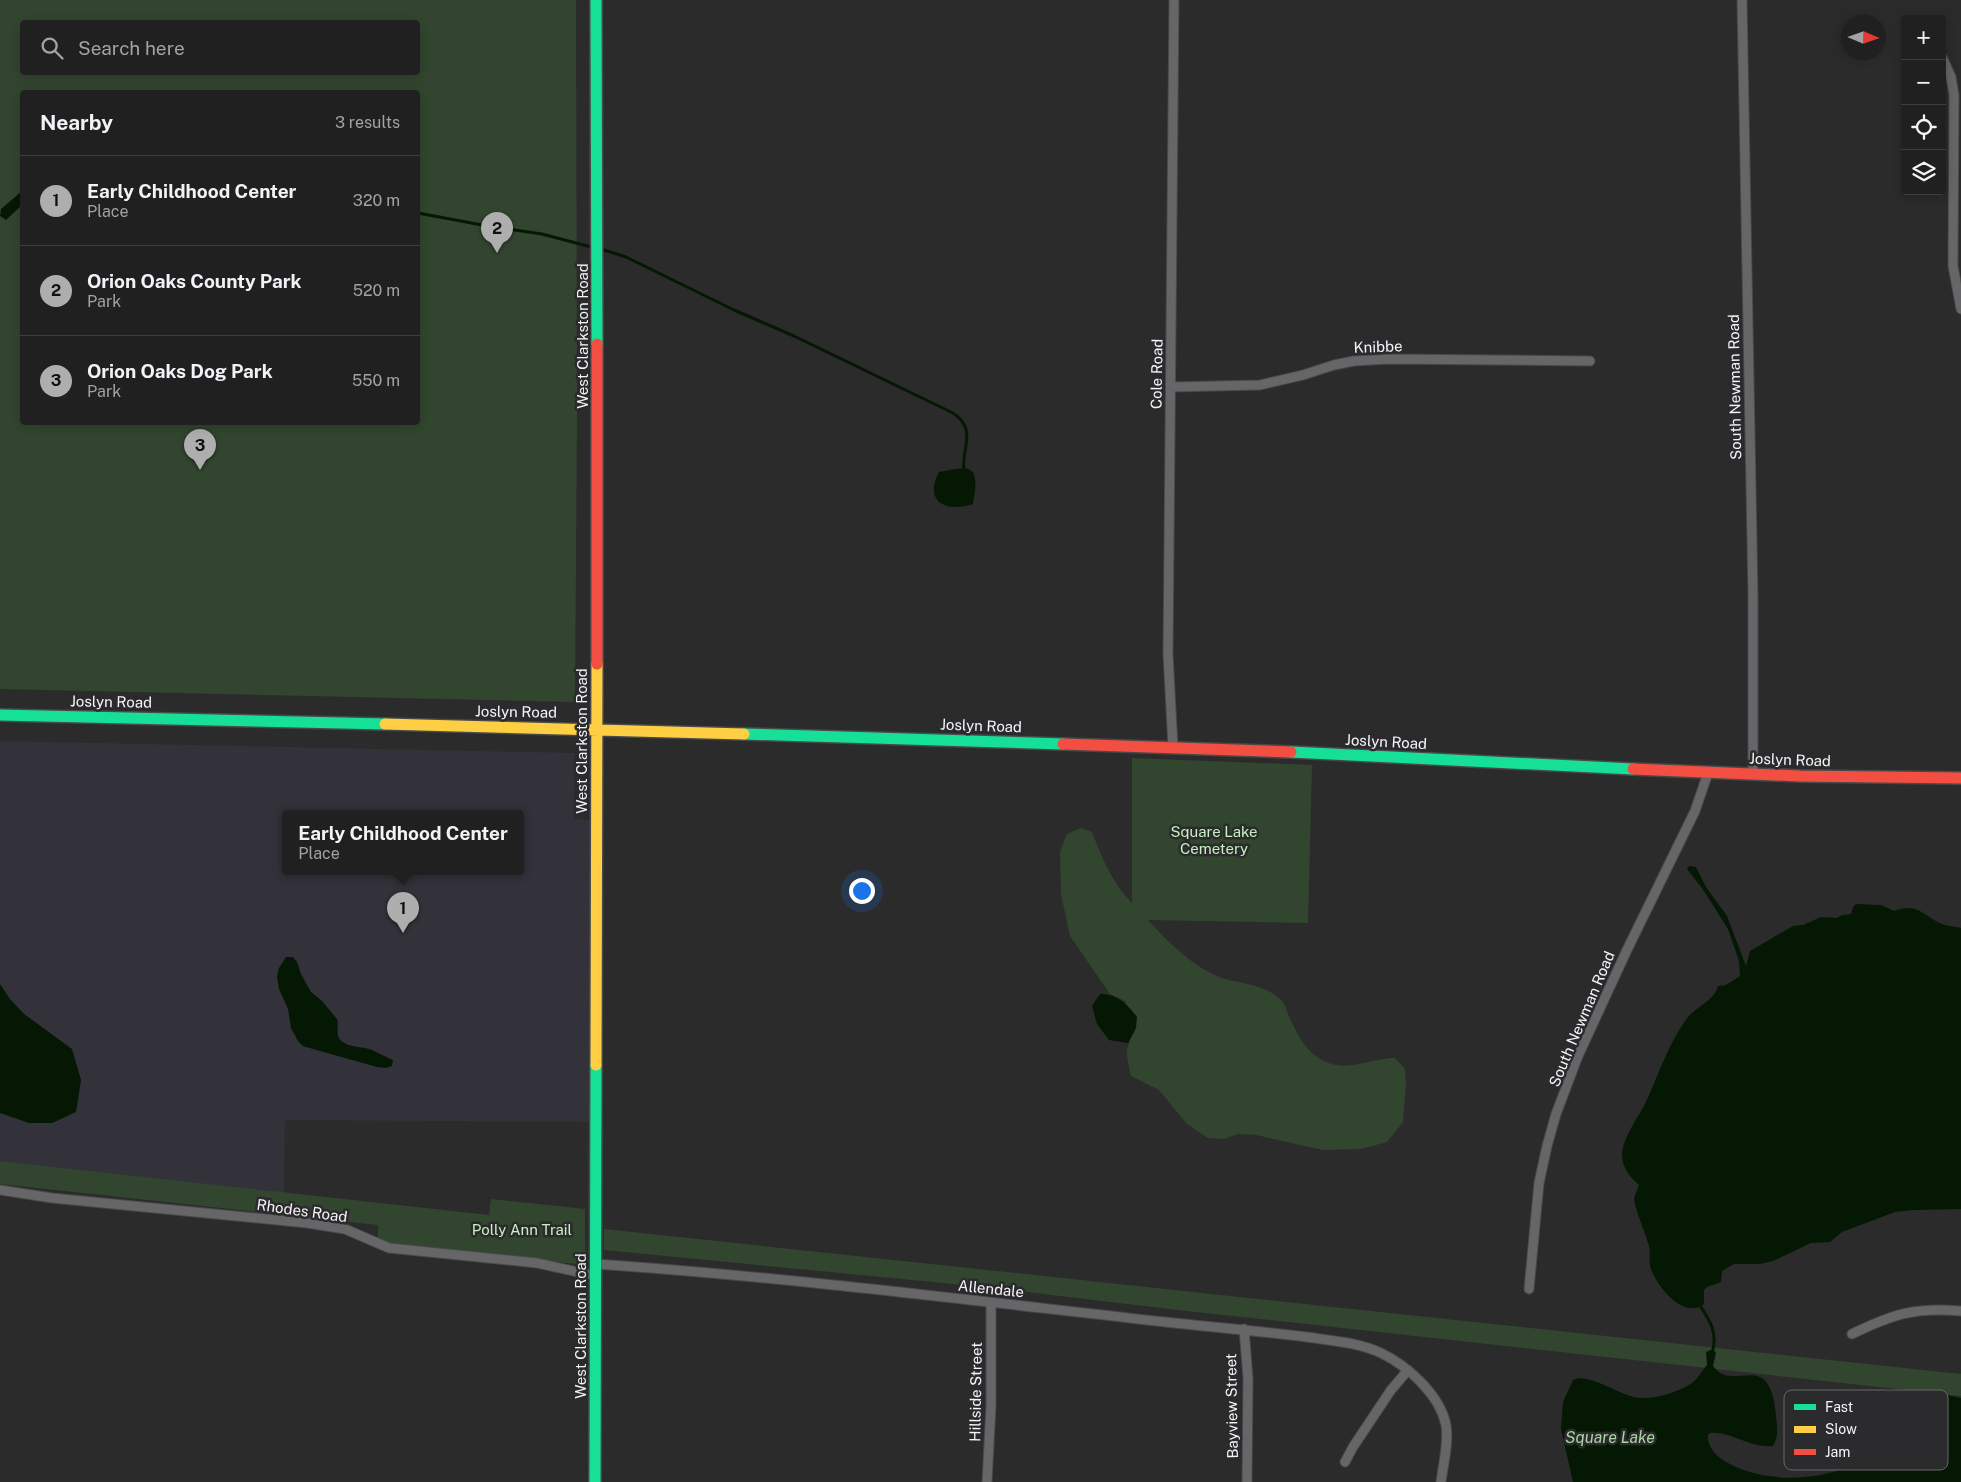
<!DOCTYPE html>
<html lang="en">
<head>
<meta charset="utf-8">
<style>
  body { margin:0; font-family:"Public Sans",sans-serif; background:#2d2d2e; color:#f1f3f6 }
  .controls { position:absolute; right:15px; top:15px; display:grid; overflow:hidden; border-radius:5px; box-shadow:0 2px 12px #0003 }
  .controls button { width:45px; height:45px; display:grid; place-items:center; padding:0; border:0; border-bottom:1px solid #3d3e3f; background:#202021; color:#f1f3f6; font:25px sans-serif }
  .compass { position:absolute; left:1841px; top:15px; width:45px; height:45px; border-radius:50%; background:#202021; box-shadow:0 2px 12px #0003; rotate:92deg }
  .you { position:absolute; left:861px; top:890px; width:18px; height:18px; margin:-12px; border:4px solid #fff; border-radius:50%; background:#1a73e8; box-shadow:0 0 0 8px #1a73e833 }
  .badge { display:grid; place-items:center; width:32px; height:32px; border-radius:50%; background:#aeaeaf; color:#111; font-size:16px; font-weight:700 }
  .pin { position:absolute; translate:-50% -41px; filter:drop-shadow(0 1px 2px #0008) }
  .pin::after { content:''; position:absolute; top:26px; width:18px; height:15px; background:inherit; clip-path:polygon(0 0,100% 0,50% 100%) }
  .popup { position:absolute; left:282px; top:810px; width:242px; height:65px; box-sizing:border-box; display:grid; place-content:center; border-radius:5px; background:#202021; filter:drop-shadow(0 1px 4px #0005); font-size:16px; white-space:nowrap; color:#a2a3a5 }
  .popup b { font-size:19px; color:#f1f3f6 }
  .popup::after { content:''; position:absolute; left:50%; top:100%; margin-left:-10px; border:10px solid transparent; border-top-color:#202021 }
  .list { margin:0; padding:0; list-style:none }
  h2 { display:flex; justify-content:space-between; align-items:center; height:65px; margin:0; padding:0 20px; font-size:21px }
  h2 small { font-size:16px; font-weight:400; color:#a2a3a5 }
  .list li { display:grid; grid-template-columns:32px 1fr auto; gap:15px; align-items:center; box-sizing:border-box; height:90px; padding:0 20px; border-top:1px solid #3d3e3f }
  .list b { display:block; font-size:19px; white-space:nowrap }
  .list p { margin:0; font-size:16px; white-space:nowrap; color:#a2a3a5 }
  .list em { font-size:16px; font-style:normal; color:#a2a3a5 }
  .icon { flex:none; width:28px; height:28px; fill:none; stroke:currentColor; stroke-width:2; stroke-linecap:round; stroke-linejoin:round }
  .map { position:relative; flex:none; width:1961px; height:1482px; overflow:hidden }
  .search { position:absolute; background:#202021; box-shadow:0 2px 12px #0003; left:20px; top:20px; width:400px; height:55px; display:flex; align-items:center; gap:12px; box-sizing:border-box; padding:0 18px; border-radius:5px; color:#a2a3a5; font-size:19px }
  .panel { position:absolute; background:#202021; box-shadow:0 2px 12px #0003; left:20px; top:90px; width:400px; height:335px; border-radius:5px }
  .map>svg:first-child { display:block }
</style>
</head>
<body>
<div class="map">
<svg width="1961" height="1482" viewBox="0 0 1961 1482">
  <rect width="100%" height="100%" fill="#2b2b2c"/>
  <!-- built -->
  <path fill="#333139" fill-rule="evenodd" d="M0,741L574,753V819L591,820V1122L285,1120L284,1193L0,1161ZM286,814H520V872H286Z"/>
  <!-- green -->
  <path fill="#32462f" fill-rule="evenodd" d="M0,0H576L577,414L575,702L0,689ZM22,22H418V72H22ZM22,92H418V422H22Z
    M1132,758L1312,765L1308,923L1148,920C1168,942 1194,968 1222,978C1241,984 1263,984 1279,998C1284,1001 1286,1009 1288,1014C1296,1032 1305,1052 1324,1061C1347,1073 1371,1058 1395,1058L1405,1069L1406,1083L1403,1122L1387,1142L1361,1149L1323,1150L1256,1135L1238,1134L1224,1139L1208,1138L1187,1124L1159,1090L1131,1076C1126,1052 1124,1050 1136,1028L1125,1001L1110,994L1070,936L1061,894L1060,852L1067,834L1081,828L1092,832C1102,858 1112,883 1132,903Z
    M0,1161L489,1215L491,1199L585,1209V1265L378,1242V1225L0,1184Z
    M604,1229L1961,1374V1396L1178,1310L984,1287L604,1250Z"/>
  <!-- water -->
  <path fill="#051804" d="M22,191V205L6,220L0,216L1,209Z
    M955,469C958,469 964,468 968,469C980,472 974,496 973,504C947,513 923,502 939,472Z
    M1689,866L1696,867L1706,887L1727,916L1746,966L1750,951L1793,926L1803,925L1821,917L1837,918L1842,915L1851,914L1853,907L1856,904L1881,905L1894,911C1919,901 1924,918 1945,925C1950,927 1956,926 1961,928V1209L1913,1210L1895,1212L1842,1232L1830,1242L1811,1243L1773,1261L1760,1264H1734L1722,1271L1721,1282L1707,1287L1704,1290V1304C1683,1320 1657,1286 1651,1269C1648,1261 1651,1253 1649,1246C1645,1232 1639,1219 1635,1205L1634,1198L1639,1185C1630,1177 1623,1169 1622,1156C1622,1139 1637,1119 1645,1104C1658,1076 1667,1047 1685,1021C1694,1007 1714,1002 1718,986L1726,985L1740,976L1739,961L1728,929L1704,891L1687,869Z
    M286,957H293L297,962L301,974L311,992L322,1001L337,1019C339,1025 336,1033 339,1038C345,1048 362,1046 372,1050C379,1053 385,1057 393,1060L392,1066L386,1068L377,1067L313,1049L303,1046L298,1041L291,1028L288,1009L279,989L277,976L279,968Z
    M0,984L10,999L24,1014L72,1049L81,1080L76,1112L52,1123H29L0,1113Z
    M1100,994C1118,994 1127,1004 1137,1017L1136,1028L1128,1043L1109,1040L1097,1024L1092,1006Z
    M1713,1349L1716,1353L1713,1366C1734,1395 1770,1345 1776,1416C1777,1426 1779,1437 1773,1446C1751,1449 1731,1431 1710,1433L1708,1435C1707,1446 1715,1455 1723,1460C1758,1482 1808,1482 1845,1468C1863,1460 1877,1453 1885,1434C1885,1418 1870,1414 1870,1401L1877,1393L1888,1389L1936,1393L1961,1398V1482H1573L1561,1429L1563,1402L1573,1380C1586,1372 1619,1394 1634,1397C1650,1401 1675,1393 1689,1385C1698,1380 1701,1371 1707,1365L1706,1352Z"/>
  <g fill="none" stroke-linecap="round" stroke-linejoin="round">
    <!-- stream -->
    <path stroke="#051804" stroke-width="3" d="M418,213L482,225L542,234L595,248
      M601,249L626,257L734,310L794,336L953,413C978,430 961,447 964,471
      M1701,1307C1710,1321 1717,1332 1713,1349"/>
    <defs>
      <path id="street" d="M1742,0L1753,596V774
        M1942,57L1951,77L1954,95L1953,266L1961,309
        M1171,387L1260,385L1303,375L1334,365L1354,361L1389,359L1590,361
        M1173,747L1168,654L1174,0
        M0,1190L52,1198L307,1223L345,1229L389,1248L537,1263L596,1276
        M596,1264C786,1277 976,1301 1165,1322C1212,1327 1260,1331 1307,1337C1332,1341 1358,1342 1381,1353C1408,1366 1440,1395 1446,1425C1449,1443 1443,1465 1441,1482
        M1529,1289L1539,1183L1547,1146L1556,1114L1578,1056L1626,952L1695,811L1708,773
        M1244,1329L1248,1378L1247,1482
        M1852,1334C1893,1314 1915,1307 1961,1311
        M1345,1462L1353,1447L1391,1390L1408,1370
        M987,1482L991,1406V1303"/>
      <path id="fast" d="M596,0L597,344
        M0,715L385,724
        M744,734L1063,744
        M1291,752L1633,769
        M595,1482L596,1065"/>
      <path id="slow" d="M385,724L744,734
        M596,1065L597,664"/>
      <path id="jam" d="M597,344V664
        M1063,744L1291,752
        M1633,769L1800,776L1961,778"/>
    </defs>
    <!-- street casing -->
    <use href="#street" stroke="#49494a" stroke-width="11"/>
    <!-- fast casing -->
    <use href="#fast" stroke="#49494a" stroke-width="14"/>
    <!-- slow casing -->
    <use href="#slow" stroke="#49494a" stroke-width="14"/>
    <!-- jam casing -->
    <use href="#jam" stroke="#49494a" stroke-width="14"/>
    <!-- street -->
    <use href="#street" stroke="#666567" stroke-width="9"/>
    <!-- fast -->
    <use href="#fast" stroke="#16e098" stroke-width="11"/>
    <!-- slow -->
    <use href="#slow" stroke="#ffcf43" stroke-width="11"/>
    <!-- jam -->
    <use href="#jam" stroke="#f24e42" stroke-width="11"/>
  </g>
  <g text-anchor="middle" stroke-width="5" stroke-linejoin="round" paint-order="stroke">
    <!-- street labels -->
    <g font-size="15" fill="#f5f4f6" stroke="#2b2a2d">
      <text transform="translate(583 336) rotate(-90)" y="5">West Clarkston Road</text>
      <text transform="translate(1378 347) rotate(-2)" y="5">Knibbe</text>
      <text transform="translate(1157 374) rotate(-89)" y="5">Cole Road</text>
      <text transform="translate(1735 387) rotate(-91)" y="5">South Newman Road</text>
      <text transform="translate(111 702) rotate(1)" y="5">Joslyn Road</text>
      <text transform="translate(516 712) rotate(1)" y="5">Joslyn Road</text>
      <text transform="translate(981 726) rotate(2)" y="5">Joslyn Road</text>
      <text transform="translate(582 741) rotate(-90)" y="5">West Clarkston Road</text>
      <text transform="translate(1386 742) rotate(3)" y="5">Joslyn Road</text>
      <text transform="translate(1790 760) rotate(2)" y="5">Joslyn Road</text>
      <text transform="translate(1582 1019) rotate(-67)" y="5">South Newman Road</text>
      <text transform="translate(302 1211) rotate(8)" y="5">Rhodes Road</text>
      <text transform="translate(991 1289) rotate(6)" y="5">Allendale</text>
      <text transform="translate(581 1326) rotate(-90)" y="5">West Clarkston Road</text>
      <text transform="translate(976 1392) rotate(-89)" y="5">Hillside Street</text>
      <text transform="translate(1232 1406) rotate(-91)" y="5">Bayview Street</text>
    </g>
    <!-- park labels -->
    <g font-size="15" fill="#c3f2bc" stroke="#2b2a2d">
      <text x="1214" y="837">Square Lake<tspan x="1214" dy="17">Cemetery</tspan></text>
      <text x="522" y="1235">Polly Ann Trail</text>
    </g>
    <!-- water labels -->
    <g font-size="16" font-style="italic" fill="#a7d5a0" stroke="#2b2a2d">
      <text x="1610" y="1443">Square Lake</text>
    </g>
  </g>
  <!-- legend -->
  <rect x="1784" y="1390" width="164" height="80" rx="8" fill="#2b2a2d" stroke="#686769" stroke-width="1"/>
  <rect x="1794" y="1404" width="22" height="6" fill="#16e098"/>
  <rect x="1794" y="1426" width="22" height="7" fill="#ffcf43"/>
  <rect x="1794" y="1449" width="22" height="6" fill="#f24e42"/>
  <g font-size="14" fill="#f5f4f6">
    <text x="1825" y="1412">Fast</text>
    <text x="1825" y="1434">Slow</text>
    <text x="1825" y="1457">Jam</text>
  </g>
</svg>
<div class="controls">
<button>+</button>
<button>−</button>
<button><svg class="icon" aria-label="locate" viewBox="0 0 24 24"><circle cx="12" cy="12" r="6"/><path d="M12 2v4M12 18v4M2 12h4M18 12h4"/></svg></button>
<button><svg class="icon" aria-label="layers" viewBox="0 0 24 24"><path d="M12 4l9 5-9 5-9-5zM3 14l9 5 9-5"/></svg></button>
</div>
<svg class="compass" viewBox="-18 -18 36 36"><path d="M0-13l5 13h-10z" fill="#e53935"/><path d="M0 13l5-13h-10z" fill="#a2a3a5"/></svg>
<div class="you"></div>
<div class="pin badge" style="left:403px;top:933px">1</div>
<div class="popup"><b>Early Childhood Center</b>Place</div>
<div class="pin badge" style="left:497px;top:253px">2</div>
<div class="pin badge" style="left:200px;top:470px">3</div>
<div class="search"><svg class="icon" aria-label="search" viewBox="0 0 24 24"><circle cx="10" cy="10" r="6"/><path d="M15 15l6 6"/></svg>Search here</div>
<section class="panel">
<h2>Nearby<small>3 results</small></h2>
<ul class="list">
<li><span class="badge">1</span><div><b>Early Childhood Center</b><p>Place</p></div><em>320 m</em></li>
<li><span class="badge">2</span><div><b>Orion Oaks County Park</b><p>Park</p></div><em>520 m</em></li>
<li><span class="badge">3</span><div><b>Orion Oaks Dog Park</b><p>Park</p></div><em>550 m</em></li>
</ul>
</section>
</div>
</body>
</html>
